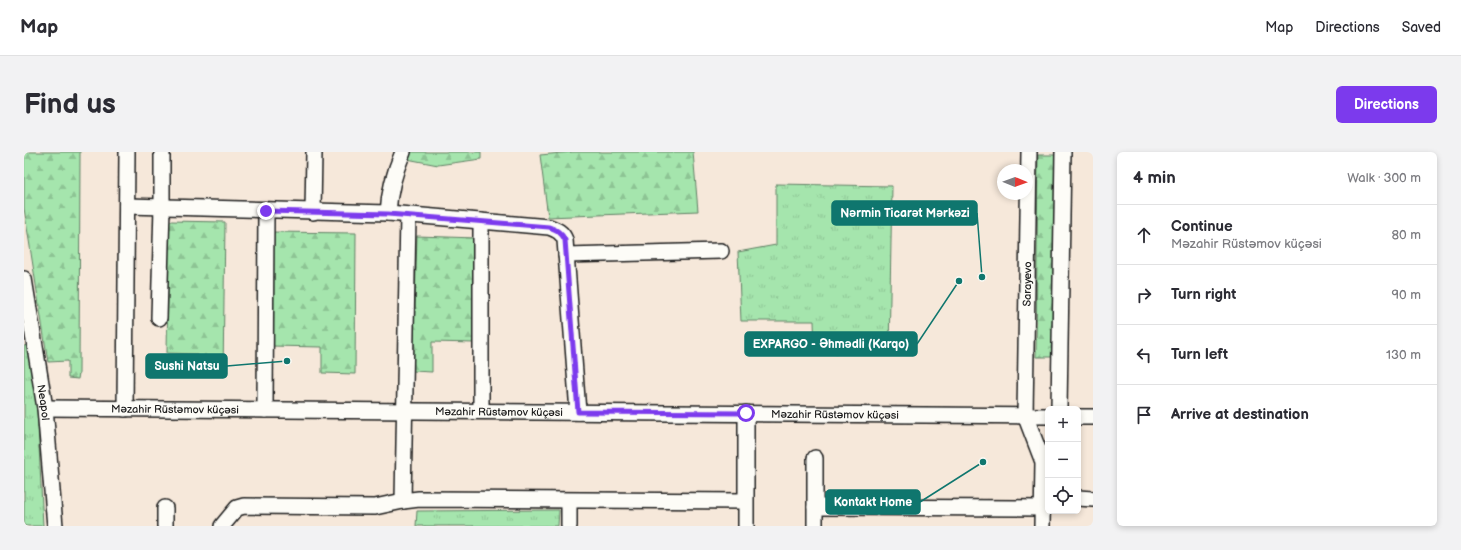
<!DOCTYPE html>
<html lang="en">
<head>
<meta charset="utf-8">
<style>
  body { margin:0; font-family:"Balsamiq Sans",sans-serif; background:#f2f2f3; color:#2b2b33 }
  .controls { position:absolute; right:12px; bottom:12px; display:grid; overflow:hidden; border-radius:6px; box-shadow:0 2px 6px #0003 }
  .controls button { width:36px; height:36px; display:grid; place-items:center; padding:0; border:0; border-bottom:1px solid #e1e1e2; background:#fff; color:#2b2b33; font:20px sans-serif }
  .compass { position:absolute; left:973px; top:12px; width:36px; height:36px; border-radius:50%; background:#fff; box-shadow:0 2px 6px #0003; rotate:91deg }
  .stop { position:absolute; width:12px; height:12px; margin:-9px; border:3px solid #7c3aed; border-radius:50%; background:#fff }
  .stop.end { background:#7c3aed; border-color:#fff; box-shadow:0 1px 4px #0008 }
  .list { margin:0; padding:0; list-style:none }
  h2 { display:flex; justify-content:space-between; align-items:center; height:52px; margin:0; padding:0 16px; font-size:17px }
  h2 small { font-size:13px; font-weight:400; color:#7c7c81 }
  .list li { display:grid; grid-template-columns:26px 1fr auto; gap:12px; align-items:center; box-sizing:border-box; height:60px; padding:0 16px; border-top:1px solid #e1e1e2 }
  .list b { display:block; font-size:15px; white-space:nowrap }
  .list p { margin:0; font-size:13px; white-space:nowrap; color:#7c7c81 }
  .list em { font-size:13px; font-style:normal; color:#7c7c81 }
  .icon { flex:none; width:22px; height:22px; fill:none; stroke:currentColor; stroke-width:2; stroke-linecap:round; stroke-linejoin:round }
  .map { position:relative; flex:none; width:1069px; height:374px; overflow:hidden; border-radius:6px }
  header { display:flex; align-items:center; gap:24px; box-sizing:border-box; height:56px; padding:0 20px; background:#fff; border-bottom:1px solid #e1e1e2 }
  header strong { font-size:19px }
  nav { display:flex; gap:22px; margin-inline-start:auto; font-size:14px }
  .intro { display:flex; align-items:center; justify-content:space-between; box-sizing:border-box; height:96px; padding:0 24px }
  h1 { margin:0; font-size:28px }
  .button { padding:10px 18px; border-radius:6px; background:#7c3aed; color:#fff; font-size:14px; font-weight:700 }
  main { display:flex; gap:24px; padding:0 24px }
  aside { flex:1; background:#fff; border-radius:6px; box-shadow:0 2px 6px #0003 }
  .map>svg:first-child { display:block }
</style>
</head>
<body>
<header>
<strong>Map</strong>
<nav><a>Map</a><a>Directions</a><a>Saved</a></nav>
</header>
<div class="intro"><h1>Find us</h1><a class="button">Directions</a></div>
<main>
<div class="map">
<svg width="1069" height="374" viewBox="0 0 1069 374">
  <defs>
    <pattern id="forest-firs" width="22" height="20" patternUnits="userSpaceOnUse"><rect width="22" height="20" fill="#a5e5ad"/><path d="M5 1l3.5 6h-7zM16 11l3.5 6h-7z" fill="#8dc494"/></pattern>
    <pattern id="park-tufts" width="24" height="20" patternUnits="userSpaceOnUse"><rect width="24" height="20" fill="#a5e5ad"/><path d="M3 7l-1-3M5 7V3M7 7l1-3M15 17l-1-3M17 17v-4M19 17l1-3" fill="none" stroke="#8dc494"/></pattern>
  </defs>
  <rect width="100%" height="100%" fill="#f6e8da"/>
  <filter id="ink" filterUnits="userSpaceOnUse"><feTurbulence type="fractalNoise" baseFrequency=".025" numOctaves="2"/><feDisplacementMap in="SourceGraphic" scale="8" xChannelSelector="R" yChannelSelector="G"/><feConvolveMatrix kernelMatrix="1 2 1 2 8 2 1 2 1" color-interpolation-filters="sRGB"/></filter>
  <g filter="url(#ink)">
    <!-- forest -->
    <path fill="url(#forest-firs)" stroke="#608064" d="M0,0H56L55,221L54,227L44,226V209L24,210L0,56Z
      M387,0H457V7L414,13L383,7Z
      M549,0H669L674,59L524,65L516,3Z
      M1014,3H1031L1029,205H1012Z
      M145,69L201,70L199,223H173V202L143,201Z
      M248,80L332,81L331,222L298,221V195L247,194Z
      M393,84L452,86L450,191L408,190V220L389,219Z"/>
    <!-- park -->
    <path fill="url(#park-tufts)" stroke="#608064" d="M752,32L868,34L865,201H791L790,169H717L714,100L752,93Z
      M3,193L13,254L19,374H0V194Z
      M535,358L534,374H392L393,359Z"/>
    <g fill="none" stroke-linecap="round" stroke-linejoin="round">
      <defs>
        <g id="minor">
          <path d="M1005,0L1001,263L1019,310"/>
          <path d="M103,54L364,61L525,75C533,78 538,80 541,88L554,260"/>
          <path d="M289,60L290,0"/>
          <path d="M364,61C365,39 370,21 379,0"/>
          <path d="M384,63L379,349L395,347L721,349"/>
          <path d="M542,103L697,99"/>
          <path id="s1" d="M0,127L21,256L31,374"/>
          <path d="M135,166L138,55V0"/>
          <path id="s2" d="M21,256L1024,264"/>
          <path d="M101,257L103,0"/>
          <path d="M1035,257L1039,0"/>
          <path d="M241,258L242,59"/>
          <path d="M457,259V69"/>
          <path d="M1054,265H1069"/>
          <path d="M1054,346L1069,347"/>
          <path d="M791,355L1018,356"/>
          <path d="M141,374V356"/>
          <path d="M198,374L213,356L220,354L351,355L379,349"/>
          <path d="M545,374V349"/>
          <path d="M722,374V261"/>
          <path d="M791,374V306"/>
          <path d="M1018,374L1019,310L1022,302"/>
        </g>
      </defs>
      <!-- minor casing -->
      <use href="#minor" stroke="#1c1c1c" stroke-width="18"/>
      <!-- minor -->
      <use href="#minor" stroke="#fdfcf7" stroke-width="15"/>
    </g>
  </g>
  <g fill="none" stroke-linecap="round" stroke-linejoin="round" filter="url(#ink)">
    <!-- route -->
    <path stroke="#7c3aed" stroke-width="5" d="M242,59L364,62L525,75C533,78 537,80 541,88L554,260L722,261"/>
  </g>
  <g text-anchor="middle" stroke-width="3" stroke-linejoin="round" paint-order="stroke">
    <!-- street labels -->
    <g font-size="11" fill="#1c1c1c" stroke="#fdfcf7">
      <text transform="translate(1003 132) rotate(-89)" y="4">Sarayevo</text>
      <text dy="4" stroke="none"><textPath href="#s1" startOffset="125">Neapol</textPath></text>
      <text dy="4" stroke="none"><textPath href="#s2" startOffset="130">Məzahir Rüstəmov küçəsi</textPath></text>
      <text dy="4" stroke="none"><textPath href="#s2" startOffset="454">Məzahir Rüstəmov küçəsi</textPath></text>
      <text dy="4" stroke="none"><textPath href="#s2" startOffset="790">Məzahir Rüstəmov küçəsi</textPath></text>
    </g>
  </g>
  <!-- callouts -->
  <path fill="none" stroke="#0f766e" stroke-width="1.5" d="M958 125L953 61M935 129L893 192M263 209L203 214M959 310L896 350"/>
  <g fill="#0f766e" stroke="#fdfcf7" stroke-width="1.5">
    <circle cx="958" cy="125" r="4"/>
    <circle cx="935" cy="129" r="4"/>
    <circle cx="263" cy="209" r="4"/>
    <circle cx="959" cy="310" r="4"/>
  </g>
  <g fill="#0f766e" stroke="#0f766e" stroke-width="1.5">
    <rect x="808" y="49" width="145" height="24" rx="4"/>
    <rect x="721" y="180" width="172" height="24" rx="4"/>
    <rect x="122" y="202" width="81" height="24" rx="4"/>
    <rect x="802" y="338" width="94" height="24" rx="4"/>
  </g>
  <g font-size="12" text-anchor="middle" font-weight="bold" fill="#fff">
    <text x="881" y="65">Nərmin Ticarət Mərkəzi</text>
    <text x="807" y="196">EXPARGO - Əhmədli (Karqo)</text>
    <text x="163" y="218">Sushi Natsu</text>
    <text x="849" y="354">Kontakt Home</text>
  </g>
</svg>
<div class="controls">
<button>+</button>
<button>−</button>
<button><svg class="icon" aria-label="locate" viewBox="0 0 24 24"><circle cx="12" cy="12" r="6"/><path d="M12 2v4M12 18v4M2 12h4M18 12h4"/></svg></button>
</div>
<svg class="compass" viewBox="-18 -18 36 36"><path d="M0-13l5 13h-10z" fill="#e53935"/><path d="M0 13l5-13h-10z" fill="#7c7c81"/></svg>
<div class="stop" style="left:722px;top:261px"></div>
<div class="stop end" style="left:242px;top:59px"></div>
</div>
<aside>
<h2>4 min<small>Walk · 300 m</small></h2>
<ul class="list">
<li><svg class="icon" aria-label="ahead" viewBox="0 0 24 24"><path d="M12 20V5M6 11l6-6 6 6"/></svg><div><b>Continue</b><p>Məzahir Rüstəmov küçəsi</p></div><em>80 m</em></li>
<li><svg class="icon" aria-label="right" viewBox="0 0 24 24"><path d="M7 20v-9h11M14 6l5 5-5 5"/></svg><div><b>Turn right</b></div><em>90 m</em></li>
<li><svg class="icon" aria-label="left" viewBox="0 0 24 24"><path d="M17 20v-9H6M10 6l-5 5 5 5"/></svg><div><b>Turn left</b></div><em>130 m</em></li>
<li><svg class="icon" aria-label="arrive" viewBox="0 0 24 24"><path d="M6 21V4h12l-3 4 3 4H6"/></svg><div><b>Arrive at destination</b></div></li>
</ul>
</aside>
</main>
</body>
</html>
